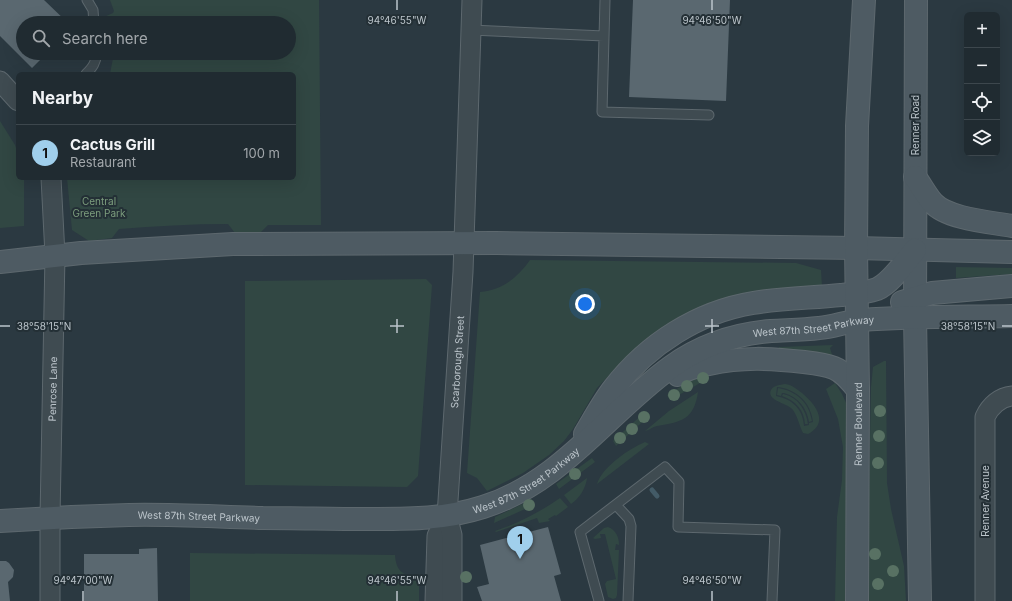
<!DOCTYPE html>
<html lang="en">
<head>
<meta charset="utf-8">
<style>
  body { margin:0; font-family:Inter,sans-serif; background:#2d373d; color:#f1f3f6 }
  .controls { position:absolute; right:12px; top:12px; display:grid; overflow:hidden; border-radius:6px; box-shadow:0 4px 16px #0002 }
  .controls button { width:36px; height:36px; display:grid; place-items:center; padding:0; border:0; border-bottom:1px solid #3d474d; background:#202b31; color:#f1f3f6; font:20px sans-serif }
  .you { position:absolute; left:585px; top:304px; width:14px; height:14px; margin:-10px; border:3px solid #fff; border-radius:50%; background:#1a73e8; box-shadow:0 0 0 6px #1a73e833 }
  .badge { display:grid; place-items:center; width:26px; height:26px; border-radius:50%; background:#a0cfec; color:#111; font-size:13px; font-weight:700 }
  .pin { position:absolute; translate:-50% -33px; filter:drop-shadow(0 1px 2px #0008) }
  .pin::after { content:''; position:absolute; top:21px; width:14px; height:12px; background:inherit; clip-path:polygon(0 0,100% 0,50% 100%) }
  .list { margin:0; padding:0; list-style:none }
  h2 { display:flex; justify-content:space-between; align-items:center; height:52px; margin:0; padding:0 16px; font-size:17px }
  h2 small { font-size:13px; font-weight:400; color:#a2a7ab }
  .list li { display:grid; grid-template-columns:26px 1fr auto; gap:12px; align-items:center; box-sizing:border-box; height:56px; padding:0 16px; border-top:1px solid #3d474d }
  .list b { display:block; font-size:15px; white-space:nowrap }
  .list p { margin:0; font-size:13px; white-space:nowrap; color:#a2a7ab }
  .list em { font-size:13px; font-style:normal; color:#a2a7ab }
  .icon { flex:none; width:22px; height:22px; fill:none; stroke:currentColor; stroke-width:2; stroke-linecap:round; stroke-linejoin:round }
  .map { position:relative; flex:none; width:1012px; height:601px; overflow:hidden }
  .search { position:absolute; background:#202b31; box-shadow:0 4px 16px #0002; left:16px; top:16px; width:280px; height:44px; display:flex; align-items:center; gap:10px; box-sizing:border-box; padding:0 14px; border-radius:22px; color:#a2a7ab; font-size:15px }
  .panel { position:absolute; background:#202b31; box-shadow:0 4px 16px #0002; left:16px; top:72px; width:280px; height:108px; border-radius:6px }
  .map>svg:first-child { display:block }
</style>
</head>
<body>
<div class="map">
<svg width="1012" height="601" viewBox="0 0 1012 601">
  <rect width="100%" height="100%" fill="#2b3941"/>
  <!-- green -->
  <path fill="#314743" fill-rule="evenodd" d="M110,0H319L321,225H268L260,233H235L228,224C192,224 155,226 119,229L112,238L89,241L72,230L67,178H294V74H110L114,53H289V23H101V20L104,17L113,13L114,11Z
    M0,121L15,145L18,154V178H24V226L0,228Z
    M530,260L796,263L821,270L822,287L736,295L708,305L622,362L597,388L573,429L564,441L549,455L523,473L487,491L477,478L467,473L480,292C502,291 518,277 530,260Z
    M956,267L1012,268V274L956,278Z
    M426,279L432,285L418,476L407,487L245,485V281Z
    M833,345L830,348L833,358L779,351V347Z
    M884,361H886L887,483L891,509L904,566L906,601H867L871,387L873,367Z
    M707,373L709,378L670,400L667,395L690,381Z
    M835,383L842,394L848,407L845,601H835L837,517L842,480L843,447L838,419L826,389Z
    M785,384C793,385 796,389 802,393C815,404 830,422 808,434L803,433C799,425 798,417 793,410C788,403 766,401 771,390C774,385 780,385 785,384ZM777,387C797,389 811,403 813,422L809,423V425L804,426C803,409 792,399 776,396Z
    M778,388C796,391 809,402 812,421L809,422C807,408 798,397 784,393H782L781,396L777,395Z
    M698,392C694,420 681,422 657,426C652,427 650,430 645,431L669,411Z
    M783,394C798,397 806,410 808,424H805C804,410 796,401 782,396Z
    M646,411L650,415L616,446L613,441Z
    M645,442L649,444L597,484C603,466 629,449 645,442Z
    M592,458L595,462L559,489L556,484Z
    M587,478C586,488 579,499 571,504L564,495Z
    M560,498L568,507L556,516L555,515L548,519L550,521L539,523L537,518L496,532L495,531C519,523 540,512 560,498Z
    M531,500L534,505L494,523L495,517Z
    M608,527C616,530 619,537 619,545L616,544L615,550H619L617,595L616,598L613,599L608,597L605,584L607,581L616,579L605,534H600L601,538L595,539L593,538L604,528Z
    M190,553L395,555C396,570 402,576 417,576V583L419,586V601H190Z"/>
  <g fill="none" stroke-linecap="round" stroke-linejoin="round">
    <!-- stream -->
    <path stroke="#435b67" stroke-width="5" d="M652,490L657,496"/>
  </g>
  <!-- building -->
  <path fill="#5a6870" d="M0,0H44L68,23H23V53H47L32,68L0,36Z
    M633,0H730L726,101L629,97Z
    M548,527L561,574L554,576L561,601H482L477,587L489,584L480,545Z
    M157,548L158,601H84V554H139V549Z
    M0,561H6L9,563L14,570L13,577L8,582L10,601H0Z"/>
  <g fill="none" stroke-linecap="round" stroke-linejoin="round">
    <defs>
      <path id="service" d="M87,0L93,10L94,23
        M605,0L602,112L709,115
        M471,30L604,36
        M86,74C92,68 97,62 96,53
        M616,505L629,519L631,526L628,601
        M599,601L580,532L665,467L679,482L678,527L775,530L772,601"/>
      <g id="minor">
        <path d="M0,81L18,101"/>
        <path id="s1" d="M50,601V518L55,255L51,178"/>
        <path d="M435,601L437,536L447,516"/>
        <path id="s2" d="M452,601V535L447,516L463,272L472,0"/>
        <path d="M985,601V417C990,406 1000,397 1012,396"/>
      </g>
      <g id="secondary">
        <path d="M916,0L915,317L920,601"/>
        <path d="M915,177C921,185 926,195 933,203C948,219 990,222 1012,226"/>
        <path d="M0,262L81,253L233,244L496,243L856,248L1012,252"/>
        <path d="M902,302L932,293L1012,286"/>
        <path d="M678,375C686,368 699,366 709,364C742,357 770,358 804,362C813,363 824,364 834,368C844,372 851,381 858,390"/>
        <path d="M585,434C594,419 603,402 614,388C648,344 698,312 753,303C782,298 812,298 841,295C852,294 866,293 877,289C891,283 905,262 915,250"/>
        <path id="s3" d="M0,521C43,518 86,516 129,515C174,514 219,517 263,518C297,518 331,519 366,519C407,519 442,520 483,507C561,483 607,413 671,367C700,346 735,334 771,331C787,330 803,330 819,328C834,327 847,321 862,320C912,316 962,317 1012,316"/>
        <path id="s4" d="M857,601L858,390L856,248L857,126L864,0"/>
      </g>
    </defs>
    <!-- service casing -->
    <use href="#service" stroke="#5d686e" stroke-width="11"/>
    <!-- minor casing -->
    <use href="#minor" stroke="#5d686e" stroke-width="21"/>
    <!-- secondary casing -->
    <use href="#secondary" stroke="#5d686e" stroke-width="24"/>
    <!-- service -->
    <use href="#service" stroke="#3f4b51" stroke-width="9"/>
    <!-- minor -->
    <use href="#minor" stroke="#3f4b51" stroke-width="19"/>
    <!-- secondary -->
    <use href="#secondary" stroke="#4e5b63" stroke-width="22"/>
  </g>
  <!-- trees -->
  <g fill="#587163">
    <circle cx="703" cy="378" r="6"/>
    <circle cx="687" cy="386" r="6"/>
    <circle cx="674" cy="395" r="6"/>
    <circle cx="880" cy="411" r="6"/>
    <circle cx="644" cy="417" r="6"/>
    <circle cx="632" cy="429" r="6"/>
    <circle cx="879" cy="436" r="6"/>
    <circle cx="620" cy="438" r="6"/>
    <circle cx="878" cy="463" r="6"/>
    <circle cx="575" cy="474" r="6"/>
    <circle cx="529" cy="505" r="6"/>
    <circle cx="875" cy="554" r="6"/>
    <circle cx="893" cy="571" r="6"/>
    <circle cx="466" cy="577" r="6"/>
    <circle cx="878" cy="584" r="6"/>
  </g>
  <!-- ticks -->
  <path fill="none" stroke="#bcc5cb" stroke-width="1.5" d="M397,0V10M712,0V10M397,319V333M712,319V333M0,326H10M390,326H404M705,326H719M1002,326H1012M83,591V601M397,591V601M712,591V601"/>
  <g text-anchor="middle" stroke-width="4" stroke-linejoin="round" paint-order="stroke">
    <!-- street labels -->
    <g font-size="10" fill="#bcc5cb" stroke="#243036">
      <text transform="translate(915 125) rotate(-90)" y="4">Renner Road</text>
      <text dy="4" stroke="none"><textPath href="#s3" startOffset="871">West 87th Street Parkway</textPath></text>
      <text dy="4" stroke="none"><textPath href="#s2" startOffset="240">Scarborough Street</textPath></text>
      <text dy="4" stroke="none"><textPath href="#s1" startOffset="212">Penrose Lane</textPath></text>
      <text dy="4" stroke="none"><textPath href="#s4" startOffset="177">Renner Boulevard</textPath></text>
      <text dy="4" stroke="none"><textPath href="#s3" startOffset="535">West 87th Street Parkway</textPath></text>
      <text transform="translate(985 501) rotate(-90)" y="4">Renner Avenue</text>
      <text dy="4" stroke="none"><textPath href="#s3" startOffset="199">West 87th Street Parkway</textPath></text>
    </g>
    <!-- park labels -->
    <g font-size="10" fill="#7d9e7e" stroke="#243036">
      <text x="99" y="205">Central<tspan x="99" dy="12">Green Park</tspan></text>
    </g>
  </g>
  <g font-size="10" text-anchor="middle" fill="#bcc5cb" stroke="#243036" stroke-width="4" stroke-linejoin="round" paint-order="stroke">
    <text x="397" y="24">94°46'55"W</text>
    <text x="712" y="24">94°46'50"W</text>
    <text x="44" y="330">38°58'15"N</text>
    <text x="968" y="330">38°58'15"N</text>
    <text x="83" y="584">94°47'00"W</text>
    <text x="397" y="584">94°46'55"W</text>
    <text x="712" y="584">94°46'50"W</text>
  </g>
</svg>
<div class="controls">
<button>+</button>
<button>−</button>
<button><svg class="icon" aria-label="locate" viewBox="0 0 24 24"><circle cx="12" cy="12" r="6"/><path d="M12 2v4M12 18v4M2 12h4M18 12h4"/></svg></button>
<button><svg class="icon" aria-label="layers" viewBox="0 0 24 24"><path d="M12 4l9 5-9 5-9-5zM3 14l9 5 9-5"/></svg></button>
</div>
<div class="you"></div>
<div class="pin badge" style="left:520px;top:559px">1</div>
<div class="search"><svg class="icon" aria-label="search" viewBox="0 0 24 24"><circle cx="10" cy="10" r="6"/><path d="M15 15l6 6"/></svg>Search here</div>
<section class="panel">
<h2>Nearby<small></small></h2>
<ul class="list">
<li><span class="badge">1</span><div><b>Cactus Grill</b><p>Restaurant</p></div><em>100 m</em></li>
</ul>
</section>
</div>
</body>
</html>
